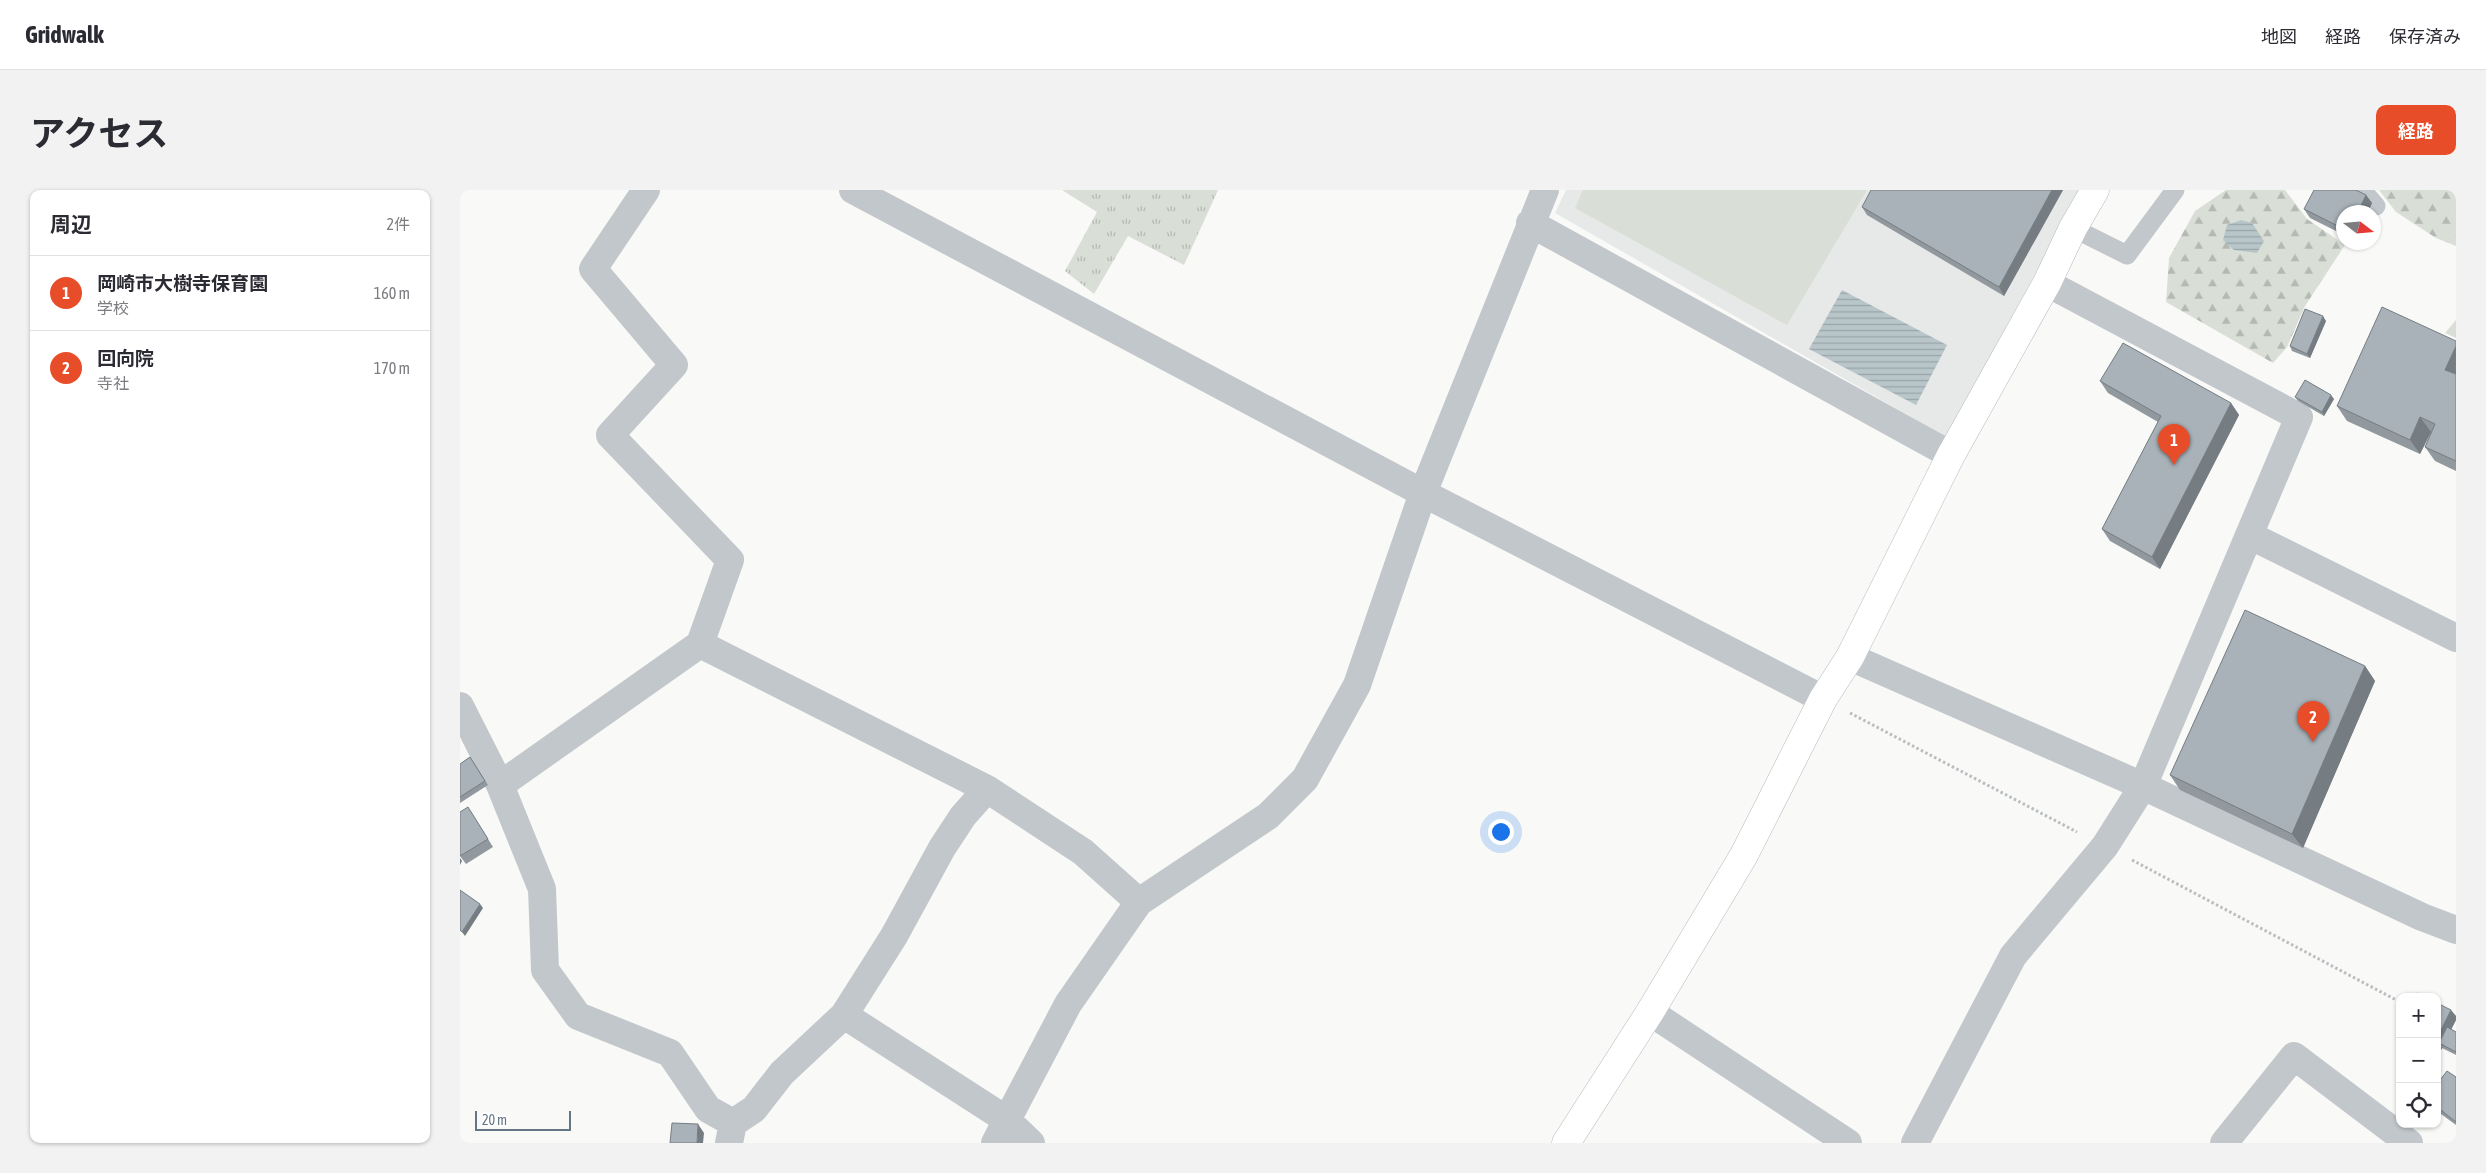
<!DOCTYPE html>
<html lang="ja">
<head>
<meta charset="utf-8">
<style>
  body { margin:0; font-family:"Asap Condensed","Noto Sans JP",sans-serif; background:#f2f2f3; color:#2b2b33 }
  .controls { position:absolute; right:15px; bottom:15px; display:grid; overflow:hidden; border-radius:10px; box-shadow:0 1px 4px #0004 }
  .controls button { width:45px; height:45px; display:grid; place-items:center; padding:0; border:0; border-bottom:1px solid #e1e1e2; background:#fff; color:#2b2b33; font:25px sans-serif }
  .compass { position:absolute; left:1876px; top:15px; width:45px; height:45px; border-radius:50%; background:#fff; box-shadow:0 1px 4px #0004; rotate:106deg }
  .scale { position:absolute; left:15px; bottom:12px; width:96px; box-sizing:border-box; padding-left:5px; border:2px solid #647683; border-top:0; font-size:14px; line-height:18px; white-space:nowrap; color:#647683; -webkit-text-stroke:4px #fff; paint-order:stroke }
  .you { position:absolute; left:1040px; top:641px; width:18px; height:18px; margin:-12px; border:4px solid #fff; border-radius:50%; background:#1a73e8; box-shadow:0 0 0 8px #1a73e833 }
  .badge { display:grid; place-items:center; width:32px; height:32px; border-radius:50%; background:#e84d29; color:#fff; font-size:16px; font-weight:700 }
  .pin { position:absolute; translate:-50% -41px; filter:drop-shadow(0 1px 2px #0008) }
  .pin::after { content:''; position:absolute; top:26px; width:18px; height:15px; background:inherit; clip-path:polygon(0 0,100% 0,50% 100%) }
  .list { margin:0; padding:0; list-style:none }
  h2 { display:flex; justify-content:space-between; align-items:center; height:65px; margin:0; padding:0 20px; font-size:21px }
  h2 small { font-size:16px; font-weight:400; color:#7c7c81 }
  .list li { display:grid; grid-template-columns:32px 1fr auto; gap:15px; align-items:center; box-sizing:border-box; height:75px; padding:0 20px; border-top:1px solid #e1e1e2 }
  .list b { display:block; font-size:19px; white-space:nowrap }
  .list p { margin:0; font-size:16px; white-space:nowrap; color:#7c7c81 }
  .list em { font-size:16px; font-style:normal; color:#7c7c81 }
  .icon { flex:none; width:28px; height:28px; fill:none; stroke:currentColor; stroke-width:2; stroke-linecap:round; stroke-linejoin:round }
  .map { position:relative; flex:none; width:1996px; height:953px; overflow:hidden; border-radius:10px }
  header { display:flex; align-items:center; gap:30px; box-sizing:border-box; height:70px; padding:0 25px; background:#fff; border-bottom:1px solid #e1e1e2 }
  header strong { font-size:24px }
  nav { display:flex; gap:28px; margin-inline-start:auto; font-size:18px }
  .intro { display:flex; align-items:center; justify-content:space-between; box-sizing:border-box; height:120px; padding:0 30px }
  h1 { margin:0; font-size:35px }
  .button { padding:12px 22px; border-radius:10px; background:#e84d29; color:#fff; font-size:18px; font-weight:700 }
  main { display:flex; gap:30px; padding:0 30px }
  aside { flex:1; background:#fff; border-radius:10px; box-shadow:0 1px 4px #0004 }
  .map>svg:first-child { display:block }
</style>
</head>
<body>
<header>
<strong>Gridwalk</strong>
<nav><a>地図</a><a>経路</a><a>保存済み</a></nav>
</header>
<div class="intro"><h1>アクセス</h1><a class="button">経路</a></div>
<main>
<aside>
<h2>周辺<small>2件</small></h2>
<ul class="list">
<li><span class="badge">1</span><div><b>岡崎市大樹寺保育園</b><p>学校</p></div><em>160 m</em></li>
<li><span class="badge">2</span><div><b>回向院</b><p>寺社</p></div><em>170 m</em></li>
</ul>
</aside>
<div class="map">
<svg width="1996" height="953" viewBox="0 0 1996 953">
  <defs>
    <pattern id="forest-firs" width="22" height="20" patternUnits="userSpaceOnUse" patternTransform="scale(1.25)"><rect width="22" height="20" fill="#d9ded6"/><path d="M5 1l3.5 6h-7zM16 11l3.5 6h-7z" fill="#b4b9b3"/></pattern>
    <pattern id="park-tufts" width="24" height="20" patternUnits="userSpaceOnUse" patternTransform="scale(1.25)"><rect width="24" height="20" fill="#d9ded6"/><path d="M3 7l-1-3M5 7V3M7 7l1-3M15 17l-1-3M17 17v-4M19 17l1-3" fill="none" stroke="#b4b9b3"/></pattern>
    <pattern id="water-rules" width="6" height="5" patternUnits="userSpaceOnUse" patternTransform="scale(1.25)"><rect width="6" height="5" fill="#b8c6c9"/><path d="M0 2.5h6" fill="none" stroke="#99a5a9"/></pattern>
  </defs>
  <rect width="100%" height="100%" fill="#f9f9f7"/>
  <!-- built -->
  <path fill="#e7e8e8" d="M1106,0H1621L1486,247L1095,23Z"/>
  <!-- forest -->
  <path fill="url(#forest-firs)" d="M1766,0H1825L1847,29L1885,55L1845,116L1827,157L1813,173L1706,112L1709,68L1735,21Z
    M1919,0H1996V56L1976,48L1936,22Z
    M1996,130V148L1985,143Z"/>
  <!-- park -->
  <path fill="url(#park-tufts)" d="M602,0H758L724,75L668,46L634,104L605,81L637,22Z"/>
  <!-- pitch -->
  <path fill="#d9ded6" d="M1123,0H1407L1327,135L1115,18Z"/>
  <!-- water -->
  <path fill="url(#water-rules)" d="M1781,30L1792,33L1804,51L1797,63L1774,60L1763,50L1767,35Z
    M1382,100L1487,155L1456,215L1349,159Z"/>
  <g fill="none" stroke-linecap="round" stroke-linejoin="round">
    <defs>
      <path id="secondary" d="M1106,953L1190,822L1284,665L1363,509L1390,467L1491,265L1587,93L1613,38L1635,0"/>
    </defs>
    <!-- secondary casing -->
    <use href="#secondary" stroke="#b5bbc0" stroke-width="29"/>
    <!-- path -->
    <path stroke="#babec1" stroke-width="3" stroke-dasharray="2.5 2.5" stroke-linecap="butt" d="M1390,523L1617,642
      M1672,670L1940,812"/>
    <!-- lane -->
    <path stroke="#c2c7cb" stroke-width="19" d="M1902,0L1916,16
      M1613,38L1667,65L1715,0"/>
    <!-- street -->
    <path stroke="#c2c7cb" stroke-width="28" d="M186,0L133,79L214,175L150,245L270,370L240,454
      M393,0L963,303L1363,509
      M1070,33L1491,265
      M1789,345L1996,448
      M1390,467L1683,596L1962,727L1996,740
      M0,516L40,595L82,699L85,780L118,826L210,863L248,919L273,933L269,953
      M40,595L240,454L527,599L623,662L679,712
      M1190,822L1388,953
      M384,825L547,930L571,953
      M273,933L294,919L322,883L384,825L434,746L482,658L503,626L527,599
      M535,953L608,814L679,712L808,626L845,589L897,495L963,303L1085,0
      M1455,953L1553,766L1645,656L1683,596L1839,227L1587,93
      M1764,953L1834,866L1949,953"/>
    <!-- secondary -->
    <use href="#secondary" stroke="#fff" stroke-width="28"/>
  </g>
  <!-- wall -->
  <path fill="#91999f" d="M1603,0L1544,106L1407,25L1402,17Z
    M1906,5L1912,13L1908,22H1884V45L1850,28L1844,19Z
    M1866,131L1850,168L1832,161L1830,156Z
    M1996,151V281L1975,271L1965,257L1971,242L1960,264L1887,231L1877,216Z
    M1640,191L1771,213L1779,225L1700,379L1650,351L1642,339L1698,232L1648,203Z
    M1835,207L1874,209L1864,226L1838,211Z
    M1905,476L1915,491L1843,658L1720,600L1710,585Z
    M10,567L28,595L0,613V574Z
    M13,625L33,657L6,674L0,666Z
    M1977,813L1996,826V830L1991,839L1996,842V865L1982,858L1977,868Z
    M1996,887V935L1977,921V894Z"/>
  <!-- shaded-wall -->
  <path fill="#767d82" d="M1592,0H1603L1544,106L1539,97Z
    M1906,5L1912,13L1908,22H1898Z
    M1863,126L1866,131L1850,168L1847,164Z
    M1996,156V194L1985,180Z
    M1871,205L1874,209L1864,226L1862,222Z
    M1771,213L1779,225L1700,379L1692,367Z
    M1960,227L1971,242L1960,264L1950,250Z
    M1905,476L1915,491L1843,658L1832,644Z
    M0,668L2,671L0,675Z
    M20,714L23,718L5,746L2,742Z
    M1991,820L1996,826V830L1983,856L1979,853L1982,858L1977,868V848Z
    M238,934L244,943L243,953H237Z"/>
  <!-- building -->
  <path fill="#a9b2b9" stroke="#767d82" d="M1411,0H1592L1539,97L1402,17Z
    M1854,0H1896L1906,5L1898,22H1884V39L1844,19Z
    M1922,117L1996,151V156L1985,180L1996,184V271L1965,257L1975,234L1960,227L1950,250L1877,216Z
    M1845,119L1863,126L1847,164L1830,156Z
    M1663,153L1771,213L1692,367L1642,339L1701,226L1640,191Z
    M1845,190L1871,205L1862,222L1835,207Z
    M1785,420L1905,476L1832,644L1710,585Z
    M10,567L25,591L0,607V574Z
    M8,617L28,649L0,666V622Z
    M0,700L20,714L2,742L0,740Z
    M1957,803L1965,807H1955Z
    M1977,813L1991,820L1977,848Z
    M1987,837L1996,842V862L1979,853Z
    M1940,838V846L1937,844Z
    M1987,881L1996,887V932L1977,917V894Z
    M212,933L238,934L237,953H210Z"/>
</svg>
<div class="controls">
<button>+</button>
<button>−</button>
<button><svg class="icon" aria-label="locate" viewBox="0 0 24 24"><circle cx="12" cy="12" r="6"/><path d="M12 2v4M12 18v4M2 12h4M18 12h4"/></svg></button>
</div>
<svg class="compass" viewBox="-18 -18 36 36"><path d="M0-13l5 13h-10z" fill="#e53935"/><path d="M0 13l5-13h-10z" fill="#7c7c81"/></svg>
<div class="scale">20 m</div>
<div class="you"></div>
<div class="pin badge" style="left:1714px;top:275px">1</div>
<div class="pin badge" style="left:1853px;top:552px">2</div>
</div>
</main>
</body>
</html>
